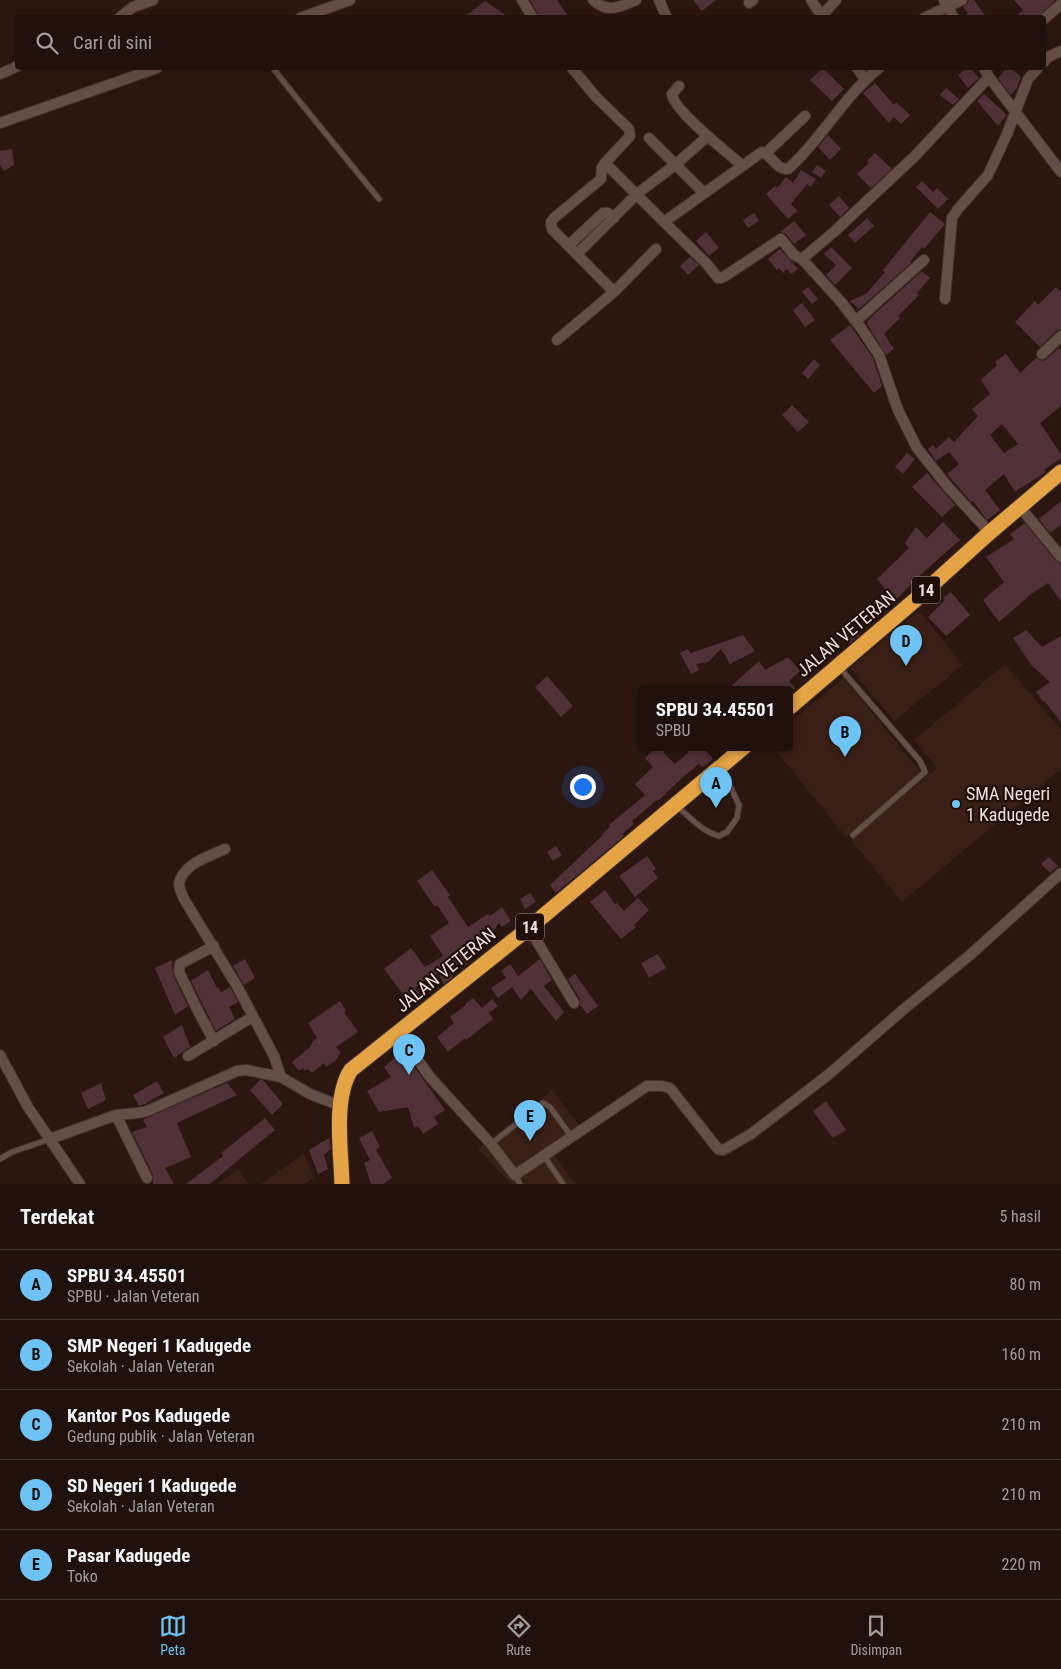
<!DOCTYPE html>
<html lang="id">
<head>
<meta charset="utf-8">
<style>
  body { margin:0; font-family:"Roboto Condensed",sans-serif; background:#2d1f1a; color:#f1f3f6 }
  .you { position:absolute; left:582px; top:786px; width:18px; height:18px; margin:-12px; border:4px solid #fff; border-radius:50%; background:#1a73e8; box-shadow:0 0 0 8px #1a73e833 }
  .badge { display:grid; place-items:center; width:32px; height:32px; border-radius:50%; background:#6fc2f4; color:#111; font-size:16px; font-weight:700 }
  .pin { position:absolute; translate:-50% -41px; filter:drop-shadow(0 1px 2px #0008) }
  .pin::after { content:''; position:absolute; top:26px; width:18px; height:15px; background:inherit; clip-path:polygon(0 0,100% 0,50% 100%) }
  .popup { position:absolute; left:638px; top:686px; width:155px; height:65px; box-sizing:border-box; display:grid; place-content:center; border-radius:5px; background:#20110c; filter:drop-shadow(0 1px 4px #0005); font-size:16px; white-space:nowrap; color:#a29d9d }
  .popup b { font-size:19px; color:#f1f3f6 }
  .popup::after { content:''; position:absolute; left:50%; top:100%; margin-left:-10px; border:10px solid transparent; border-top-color:#20110c }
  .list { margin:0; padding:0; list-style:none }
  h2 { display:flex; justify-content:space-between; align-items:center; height:65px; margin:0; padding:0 20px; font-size:21px }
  h2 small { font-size:16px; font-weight:400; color:#a29d9d }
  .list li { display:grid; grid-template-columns:32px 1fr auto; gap:15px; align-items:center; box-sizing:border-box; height:70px; padding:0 20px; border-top:1px solid #3d312d }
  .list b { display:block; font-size:19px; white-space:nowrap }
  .list p { margin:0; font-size:16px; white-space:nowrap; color:#a29d9d }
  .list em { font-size:16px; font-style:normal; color:#a29d9d }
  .icon { flex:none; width:28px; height:28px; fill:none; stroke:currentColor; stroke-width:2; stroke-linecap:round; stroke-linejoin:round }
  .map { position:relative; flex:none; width:1061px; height:1184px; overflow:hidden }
  .search { position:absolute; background:#20110c; box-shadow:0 5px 20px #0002; left:15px; right:15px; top:15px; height:55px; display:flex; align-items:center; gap:12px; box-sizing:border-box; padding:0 18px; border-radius:5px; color:#a29d9d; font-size:19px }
  .sheet { height:415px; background:#20110c }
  nav { display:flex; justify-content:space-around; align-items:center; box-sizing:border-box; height:70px; border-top:1px solid #3d312d; background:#20110c; font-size:14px; color:#a29d9d }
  nav a { display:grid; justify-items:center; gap:2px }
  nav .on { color:#6fc2f4 }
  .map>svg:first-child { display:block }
</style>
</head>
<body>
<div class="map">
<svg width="1061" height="1184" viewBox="0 0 1061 1184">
  <rect width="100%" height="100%" fill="#2b1710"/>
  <!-- built -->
  <path fill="#391f15" d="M919,611L963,665L894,721L850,668Z
    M1005,664L1061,730V769L902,902L851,840L937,768L914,740Z
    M844,678L922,774L846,837L773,747H790V722Z
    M552,1090L585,1133L554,1154L575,1184H511L478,1149Z
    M304,1153L314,1178L304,1184H261Z
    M238,1169L248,1184H218Z"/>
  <!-- building -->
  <path fill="#503137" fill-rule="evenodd" d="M530,0H557L569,18H540Z
    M693,0H716L702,11Z
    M969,0H974L987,18H961L968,13L963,7L967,4Z
    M1014,0H1055L1037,18H1015L1023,10Z
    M485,1L510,18H463Z
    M823,68L844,89L832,101L810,80Z
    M967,68H971L979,78L968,88L958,75Z
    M1007,68H1011L1021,77L1017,88L1011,95L998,78Z
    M875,83L894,105L896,102L910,115L901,124L894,117L889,123L863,93Z
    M946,88L959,99L953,105L940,95Z
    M984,94L1007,115L998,126L977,101Z
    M828,135L841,149L830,160L818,147Z
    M12,149L14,165L4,171L0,165V151Z
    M875,153L892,169L871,188L857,174L869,163L867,161Z
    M817,165L826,171L821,178L812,172Z
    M801,170L816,179L811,187L807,184L791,204L797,211L788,219L766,194L775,186L777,188L786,177L793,183Z
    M922,181L933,192L937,188L948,199L938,209L916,187Z
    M839,196L849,208L840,217L829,205Z
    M930,212L945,224L924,249L922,247L910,262L911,263L859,309L850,301L866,294L885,272L883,270Z
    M754,213L759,221L748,228L743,220Z
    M867,218L874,226L855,243L848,235Z
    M794,221L806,235L794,244L786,234L780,232Z
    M706,232L719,248L709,256L696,241Z
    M831,247L852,268L835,285L826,275L836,265L824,254Z
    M780,249L798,269L791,274L787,269L783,273L779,268L777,270L768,259Z
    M690,257L699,265L688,275L680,266Z
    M922,271L930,278L917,293L919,295L898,316L900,318L884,334L894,349L886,355L867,324L869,319Z
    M808,287L818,299L812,304L802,292Z
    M1056,287L1061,292V329L1056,331L1040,347L1015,322L1035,301L1038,305Z
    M802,303L815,320L805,327L793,310Z
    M850,325L873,358L882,386L874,393L830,340Z
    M1059,348L1061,350V406L1040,423L1061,454V458L1044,470L1046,472L1015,492L1004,474L985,490L1000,510L987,520L973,501L971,502L947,474L959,464L949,452L936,461L928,449L933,445L936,449L949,437L954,442L978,416L972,409L990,394L981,380L997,365L995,362L1006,354L1020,373L1036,358L1040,360L1044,361ZM1002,424L1018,444L1004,453L990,435Z
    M814,359L820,365L808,379L802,373Z
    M792,405L809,422L798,432L782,415Z
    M907,453L915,459L903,474L895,467Z
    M927,473L955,505L942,517L912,487Z
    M1061,501V525L1050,533L1039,519Z
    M943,522L960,540L919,576L895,601L877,579L909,548L905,543L916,527L927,538Z
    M1025,523L1056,561L1061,564V601L1048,583L1031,594L999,622L983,600L1004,582L986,557L1014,539L1010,534Z
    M951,592L970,615L946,636L928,617L945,600L943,598Z
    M854,625L860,634L849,644L847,632Z
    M1026,630L1042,647L1061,636V722L1044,701L1043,702L1036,692L1050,682L1032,666L1013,638Z
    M743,635L755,651L730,664L721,649L708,662L696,664L699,670L691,674L680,653L688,649L690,653L709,647Z
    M788,657L800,671L789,681L796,689H728L759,661L765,670Z
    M547,676L573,706L561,717L535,687Z
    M656,747H669L663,752L675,764L689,752L684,747H710L714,754L712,757L713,759L703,767L699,764L682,778L658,801L657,800L632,821L634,824L622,834L624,836L556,893L550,885L603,835L602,834L610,827L609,825L645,795L635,784L653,767L645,758Z
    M556,846L562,855L553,861L547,852Z
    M647,856L656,869L653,871L658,878L635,897L619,876Z
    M1049,857L1058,866L1050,873L1041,864Z
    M432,870L450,895L448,897L468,927L488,914L490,916L502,907L511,921L502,927L499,923L482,946L468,957L471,961L451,974L453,977L444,984L438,973L415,988L420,994L409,1002L384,969L411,948L425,967L443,956L430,936L449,923L437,905L435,907L417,881Z
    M605,890L615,904L617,903L624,911L638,898L649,910L634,925L636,927L621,939L590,902Z
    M530,893L536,902L525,909L520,899Z
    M658,954L666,968L649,978L641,963Z
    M245,959L255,978L244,985L233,966Z
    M540,959L552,980L544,986L564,1012L556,1021L531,989L521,1000L512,987L498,998L491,988L506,978L501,971L510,964L518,976Z
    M172,960L173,975L188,1006L175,1015L155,968Z
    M208,970L217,988L218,987L221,992L230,987L238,1002L229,1007L235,1019L216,1031L191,981Z
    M575,974L598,1006L587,1014L580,1005V999L568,979Z
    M473,998L482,1008L492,999L498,1006L489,1013L493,1019L466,1040L465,1038L448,1052L437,1037L454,1023L450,1017L466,1005L465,1004Z
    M340,1001L346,1011L344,1012L358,1032L336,1047L341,1053L335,1061L326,1067L324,1063L312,1073L308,1069L305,1071L303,1068L299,1071L292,1062L310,1047L313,1041L317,1038L308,1023Z
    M182,1025L190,1047L174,1058L163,1037Z
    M403,1051L445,1110L434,1117L438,1124L423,1134L418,1126L414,1128L408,1107L379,1112L367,1091L391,1077L384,1067Z
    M260,1080H263L283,1104L272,1115L250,1090Z
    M157,1081L164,1093L145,1104L139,1106L133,1095Z
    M101,1083L106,1100L88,1109L81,1093Z
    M227,1083L237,1095L177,1123L191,1157L165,1168L174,1184H153V1175L132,1132L147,1127L143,1120L146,1118Z
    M826,1101L846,1130L833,1138L813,1111Z
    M265,1118L275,1130L230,1167L210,1184H186L223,1156L221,1153Z
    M372,1131L380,1147L376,1150L392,1178L383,1184H371L364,1163L370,1160L359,1138Z
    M329,1138L331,1149L324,1155L328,1169L318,1174L309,1150Z"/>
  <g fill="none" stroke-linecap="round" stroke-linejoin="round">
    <defs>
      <path id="lane" d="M273,68L287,86L379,199
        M840,668L920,761L925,772L853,835
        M677,806C690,818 702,831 719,836L727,832L737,818L739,805L722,769
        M491,1144L543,1103L550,1107L571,1136
        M544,1156L563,1184
        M0,1159L12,1152L50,1139
        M515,1175L520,1184"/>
      <path id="street" d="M522,0L533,18
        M593,0C609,14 618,7 636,0
        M659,0L667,18
        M811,0L823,18
        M944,0L954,18
        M749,3L753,0
        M119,18L133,7L153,0
        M300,18L350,0
        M820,18L836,0
        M924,18L962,0
        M1044,19L1061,4
        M1044,62L1048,57L1061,51
        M572,68L596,97L629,129L630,136L605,163L664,222L762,152C773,156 776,170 788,169C822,139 843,97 879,68
        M857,68L865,79
        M984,68L989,77L1061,172
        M0,74L18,66
        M679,86L672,94C673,110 729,154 743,166
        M0,123L157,68
        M649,138L704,193
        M766,153L805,116
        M605,163L602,167L601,179L554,218L551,222L552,229L614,292
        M664,222L706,263L718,278H721L725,276L781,239L794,255L802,259L835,231L915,156L989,77
        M569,245L603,213H608L614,218
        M578,253L637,194L676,164L708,136
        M802,259L842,303L861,328L879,355L898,410L917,448L948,487L983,525L988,534
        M945,299L952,218L958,209L988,175L1007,134L1028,79L1038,68
        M856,321L924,260
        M557,340L614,292L656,249
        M1042,354L1061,336
        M1020,507L1061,557
        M225,849C210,856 182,864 179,884C179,888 182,894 184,899L237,986L274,1056L281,1077L310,1094L341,1106
        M529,928L574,1003
        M214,946L180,964L179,972L199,1013L214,1041
        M398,1032L430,1077L491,1144L515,1175L647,1086H662L670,1088L718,1149L723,1150L751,1134L828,1075L904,1009L970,955L1061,873
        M0,1055L28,1107L80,1184
        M188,1056L252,1017
        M116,1115L147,1178
        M50,1139L116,1115L138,1113L147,1111L237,1071L246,1070L281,1077"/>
      <path id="highway" d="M790,707L914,601L988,534L1061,472
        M342,1184C341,1151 333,1097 351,1070L529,928L744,747"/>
    </defs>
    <!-- lane casing -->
    <use href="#lane" stroke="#423331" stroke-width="7"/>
    <!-- street casing -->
    <use href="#street" stroke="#423331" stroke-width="12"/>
    <!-- highway casing -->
    <use href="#highway" stroke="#423331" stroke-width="17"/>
    <!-- lane -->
    <use href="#lane" stroke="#654e46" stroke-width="5"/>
    <!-- street -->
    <use href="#street" stroke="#654e46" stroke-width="10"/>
    <!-- highway -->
    <use href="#highway" stroke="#e4a345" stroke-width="15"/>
  </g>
  <!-- markers -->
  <circle fill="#6fc2f4" stroke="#200e08" stroke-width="2" cx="956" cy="804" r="5"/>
  <g text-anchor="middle" stroke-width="4.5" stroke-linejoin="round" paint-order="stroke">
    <!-- shield labels -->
    <g fill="#200e08" stroke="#b0a09b" stroke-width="1">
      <rect x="912" y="576.5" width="28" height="27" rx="4"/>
      <rect x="516" y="913.5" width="28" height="27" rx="4"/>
    </g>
    <g font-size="16" font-weight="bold" fill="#eddfda">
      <text x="926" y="596">14</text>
      <text x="530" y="933">14</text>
    </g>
    <!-- street labels -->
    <g font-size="18" fill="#eddfda" stroke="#200e08">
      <text transform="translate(846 634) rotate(-40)" y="6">JALAN VETERAN</text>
      <text transform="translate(446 970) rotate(-39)" y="6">JALAN VETERAN</text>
    </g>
    <!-- poi labels -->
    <g font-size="18" fill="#eddfda" stroke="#200e08" text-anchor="start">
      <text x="966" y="800">SMA Negeri<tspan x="966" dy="21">1 Kadugede</tspan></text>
    </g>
  </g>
</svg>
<div class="you"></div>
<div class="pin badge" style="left:716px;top:808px">A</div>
<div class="popup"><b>SPBU 34.45501</b>SPBU</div>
<div class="pin badge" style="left:845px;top:757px">B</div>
<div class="pin badge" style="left:409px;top:1075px">C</div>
<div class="pin badge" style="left:906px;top:666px">D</div>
<div class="pin badge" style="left:530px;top:1141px">E</div>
<div class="search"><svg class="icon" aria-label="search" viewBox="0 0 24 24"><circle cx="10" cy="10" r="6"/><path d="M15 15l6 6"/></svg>Cari di sini</div>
</div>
<section class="sheet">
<h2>Terdekat<small>5 hasil</small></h2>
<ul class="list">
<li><span class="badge">A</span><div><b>SPBU 34.45501</b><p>SPBU · Jalan Veteran</p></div><em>80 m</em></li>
<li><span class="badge">B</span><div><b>SMP Negeri 1 Kadugede</b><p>Sekolah · Jalan Veteran</p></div><em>160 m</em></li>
<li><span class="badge">C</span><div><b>Kantor Pos Kadugede</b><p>Gedung publik · Jalan Veteran</p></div><em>210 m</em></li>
<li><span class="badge">D</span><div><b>SD Negeri 1 Kadugede</b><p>Sekolah · Jalan Veteran</p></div><em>210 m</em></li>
<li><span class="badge">E</span><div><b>Pasar Kadugede</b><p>Toko</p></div><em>220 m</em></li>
</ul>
</section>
<nav>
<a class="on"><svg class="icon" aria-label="map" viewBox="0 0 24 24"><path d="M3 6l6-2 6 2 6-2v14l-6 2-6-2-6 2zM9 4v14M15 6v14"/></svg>Peta</a>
<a><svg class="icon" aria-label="directions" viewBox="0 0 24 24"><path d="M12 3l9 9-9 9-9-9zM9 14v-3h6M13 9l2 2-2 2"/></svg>Rute</a>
<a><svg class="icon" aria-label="saved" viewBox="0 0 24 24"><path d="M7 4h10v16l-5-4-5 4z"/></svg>Disimpan</a>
</nav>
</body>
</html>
